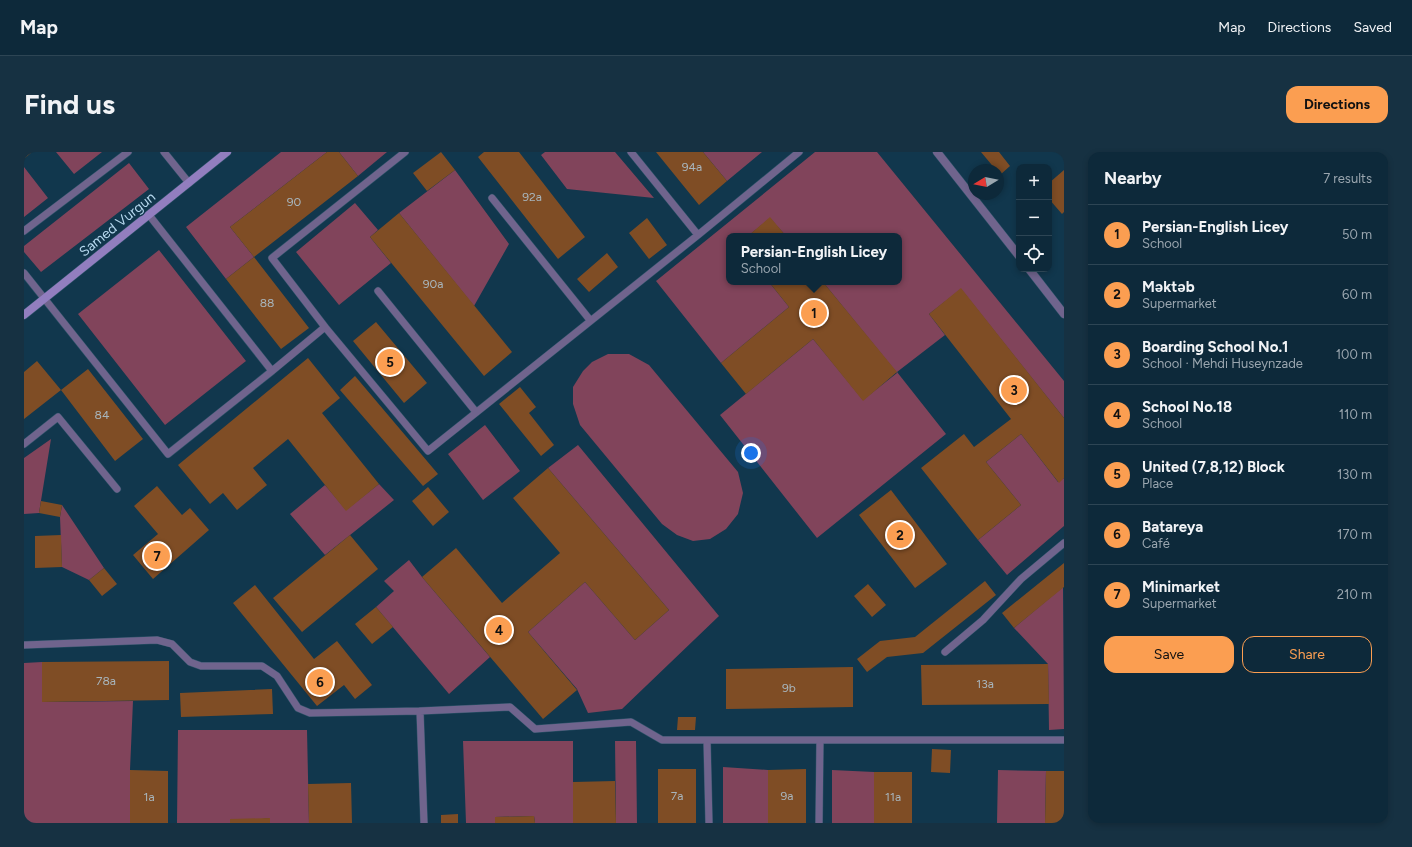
<!DOCTYPE html>
<html lang="en">
<head>
<meta charset="utf-8">
<style>
  body { margin:0; font-family:Figtree,sans-serif; background:#163142; color:#f1f3f6 }
  .controls { position:absolute; right:12px; top:12px; display:grid; overflow:hidden; border-radius:8px; box-shadow:0 2px 6px #0003 }
  .controls button { width:36px; height:36px; display:grid; place-items:center; padding:0; border:0; border-bottom:1px solid #2d4554; background:#0d293a; color:#f1f3f6; font:20px sans-serif }
  .compass { position:absolute; left:944px; top:12px; width:36px; height:36px; border-radius:50%; background:#0d293a; box-shadow:0 2px 6px #0003; rotate:260deg }
  .you { position:absolute; left:727px; top:301px; width:14px; height:14px; margin:-10px; border:3px solid #fff; border-radius:50%; background:#1a73e8; box-shadow:0 0 0 6px #1a73e833 }
  .badge { display:grid; place-items:center; width:26px; height:26px; border-radius:50%; background:#fb9e51; color:#111; font-size:13px; font-weight:700 }
  .pin { position:absolute; translate:-50% -50%; border:2px solid #fff; box-shadow:0 1px 4px #0006 }
  .popup { position:absolute; left:702px; top:81px; width:176px; height:52px; box-sizing:border-box; display:grid; place-content:center; border-radius:8px; background:#0d293a; filter:drop-shadow(0 1px 3px #0005); font-size:13px; white-space:nowrap; color:#9aa6af }
  .popup b { font-size:15px; color:#f1f3f6 }
  .popup::after { content:''; position:absolute; left:50%; top:100%; margin-left:-8px; border:8px solid transparent; border-top-color:#0d293a }
  .list { margin:0; padding:0; list-style:none }
  h2 { display:flex; justify-content:space-between; align-items:center; height:52px; margin:0; padding:0 16px; font-size:17px }
  h2 small { font-size:13px; font-weight:400; color:#9aa6af }
  .list li { display:grid; grid-template-columns:26px 1fr auto; gap:12px; align-items:center; box-sizing:border-box; height:60px; padding:0 16px; border-top:1px solid #2d4554 }
  .list b { display:block; font-size:15px; white-space:nowrap }
  .list p { margin:0; font-size:13px; white-space:nowrap; color:#9aa6af }
  .list em { font-size:13px; font-style:normal; color:#9aa6af }
  .actions { display:flex; gap:8px; padding:12px 16px }
  .actions a { flex:1; padding:9px 0; border:1px solid #fb9e51; border-radius:12px; text-align:center; font-size:14px; color:#fb9e51 }
  .actions .main { background:#fb9e51; color:#111 }
  .icon { flex:none; width:22px; height:22px; fill:none; stroke:currentColor; stroke-width:2; stroke-linecap:round; stroke-linejoin:round }
  .map { position:relative; flex:none; width:1040px; height:671px; overflow:hidden; border-radius:12px }
  header { display:flex; align-items:center; gap:24px; box-sizing:border-box; height:56px; padding:0 20px; background:#0d293a; border-bottom:1px solid #2d4554 }
  header strong { font-size:19px }
  nav { display:flex; gap:22px; margin-inline-start:auto; font-size:14px }
  .intro { display:flex; align-items:center; justify-content:space-between; box-sizing:border-box; height:96px; padding:0 24px }
  h1 { margin:0; font-size:28px }
  .button { padding:10px 18px; border-radius:12px; background:#fb9e51; color:#111; font-size:14px; font-weight:700 }
  main { display:flex; gap:24px; padding:0 24px }
  aside { flex:1; background:#0d293a; border-radius:12px; box-shadow:0 2px 6px #0003 }
  .map>svg:first-child { display:block }
</style>
</head>
<body>
<header>
<strong>Map</strong>
<nav><a>Map</a><a>Directions</a><a>Saved</a></nav>
</header>
<div class="intro"><h1>Find us</h1><a class="button">Directions</a></div>
<main>
<div class="map">
<svg width="1040" height="671" viewBox="0 0 1040 671">
  <rect width="100%" height="100%" fill="#11374d"/>
  <!-- green -->
  <path fill="#81445b" d="M32,0H78L50,22Z
    M257,0H303L206,75L230,105L202,127L162,75Z
    M315,0H363L334,24Z
    M521,0H591L630,46L543,37L517,3Z
    M679,0H738L703,29Z
    M791,0H853L1040,229V266L937,137L905,162L921,183L873,220L922,282L793,386L696,263L789,187L839,248L873,221L799,130H875V84H762L746,66L724,84H705V130H745L765,155L697,211L632,129Z
    M105,11L125,37L17,120L0,100V94Z
    M0,15L24,46L0,65Z
    M431,18L485,92L450,154L375,61Z
    M331,51L354,78L346,85L367,111L315,153L272,100Z
    M135,98L222,209L141,273L54,162Z
    M584,202H605L625,213L714,320L719,341L714,362L702,377L686,387L669,389L653,383L638,372L556,273L549,252V235L559,219L568,210Z
    M461,273L496,319L459,348L424,302Z
    M997,282L1034,330L1040,326V374L983,423L954,388L997,353L962,310Z
    M27,287L15,361L0,362V306Z
    M554,293L695,464L598,557L564,561L553,537L504,480L561,430L611,488L645,458L524,316Z
    M355,332L370,348L301,403L266,362L301,333L322,358Z
    M38,353L80,416L65,428L38,415L36,365Z
    M385,408L398,425L466,505L425,542L352,455L370,439L360,429Z
    M1039,435L1040,577L1025,578L1024,512L990,476Z
    M18,510L19,550L109,549L106,618V671H0V511Z
    M154,578H283L285,671H246V666L206,671H153Z
    M439,589H549V671H511L510,664L471,665V671H442Z
    M591,589H612L613,671H592Z
    M699,615L744,618V671H699Z
    M808,618L850,620V671H808Z
    M974,618L1022,619L1021,671H973Z"/>
  <!-- building -->
  <path fill="#7f4d25" d="M0,0H8L0,7Z
    M303,0H315L334,24L230,105L206,75Z
    M417,0L431,18L403,39L389,21Z
    M460,0H495L561,85L534,107L454,5Z
    M632,0H679L703,29L675,53Z
    M957,0H975L986,14L976,23L974,18H972Z
    M1040,18V60L1038,62L1025,47V31Z
    M375,61L488,200L460,224L346,85Z
    M746,65L762,84H724Z
    M623,66L643,93L625,107L605,81Z
    M583,101L594,115L565,140L553,127Z
    M230,105L285,176L257,197L202,127Z
    M745,130H799L873,220L839,249L789,187L722,242L697,211L765,155Z
    M937,136L1040,266V326L1035,331L997,282L962,310L997,353L954,388L897,316L940,282L950,295L987,267L905,162Z
    M352,170L403,231L380,251L329,189Z
    M284,206L316,246L298,261L355,332L322,359L264,287L229,316L243,333L213,358L199,341L186,352L154,313Z
    M13,209L37,238L0,267V220Z
    M64,217L119,287L91,309L37,238Z
    M331,224L414,322L399,334L316,238Z
    M496,235L512,255L505,261L530,293L517,304L475,252Z
    M524,316L645,458L611,488L561,430L504,480L553,538L519,567L398,425L432,396L478,451L536,401L489,346Z
    M133,334L158,363L166,356L185,378L129,427L109,403L134,382L110,354Z
    M404,335L425,360L409,374L388,349Z
    M867,338L923,412L891,436L835,363Z
    M17,349L38,353L36,365L15,361Z
    M37,383L38,415L11,416V384Z
    M326,383L354,417L278,480L249,446Z
    M1040,411V435L990,476L978,461Z
    M80,416L93,432L78,444L65,428Z
    M961,429L972,443L899,501L863,505L843,520L833,507L856,489L891,485Z
    M844,432L862,453L848,465L830,444Z
    M231,433L290,507L313,489L348,533L331,547L320,533L293,554L209,451Z
    M352,455L369,475L348,492L331,472Z
    M145,509V548L18,550V510Z
    M1024,512L1025,552L898,553L897,513Z
    M829,515V555L702,557V517Z
    M248,537L249,562L157,565L156,541Z
    M654,565H672L671,578H653Z
    M908,597L927,598L926,621L907,620Z
    M634,617H672V671H634Z
    M782,617V671H744V618Z
    M106,618L144,619V671H106Z
    M1022,619H1040V671H1021Z
    M850,620H888V671H850Z
    M591,629L592,671H549V630Z
    M327,631L328,671H285L284,632Z
    M434,662V671H417V663Z
    M510,664L511,671H471V665Z
    M246,666V671H206V667Z"/>
  <g fill="none" stroke-linecap="round" stroke-linejoin="round">
    <defs>
      <path id="lane" d="M140,0L165,31
        M468,46L566,168
        M0,79L104,0
        M674,83L775,0
        M0,121L144,302L248,219L125,63
        M354,139L452,260
        M301,175L404,299L674,83L607,0
        M248,219L301,175L248,106L381,0
        M0,292L34,265L93,337
        M0,493L133,488L148,492L166,510L177,514H238L253,524L274,556L286,561L396,559L400,671
        M921,500L959,468L997,427L1040,391
        M396,559L486,555L511,577L607,570L638,588H1040
        M683,588L685,671
        M795,671L796,588"/>
      <path id="street" d="M913,0L995,104
        M1005,117L1040,162"/>
      <path id="secondary" d="M0,163L203,0"/>
    </defs>
    <!-- lane casing -->
    <use href="#lane" stroke="#2f546a" stroke-width="8"/>
    <!-- street casing -->
    <use href="#street" stroke="#2f546a" stroke-width="9"/>
    <!-- secondary casing -->
    <use href="#secondary" stroke="#2f546a" stroke-width="9"/>
    <!-- lane -->
    <use href="#lane" stroke="#70648d" stroke-width="7"/>
    <!-- street -->
    <use href="#street" stroke="#70648d" stroke-width="8"/>
    <!-- secondary -->
    <use href="#secondary" stroke="#927ebf" stroke-width="8"/>
  </g>
  <g text-anchor="middle" stroke-width="3" stroke-linejoin="round" paint-order="stroke">
    <!-- number labels -->
    <g font-size="12" fill="#a8b5bc">
      <text x="668" y="19">94a</text>
      <text x="508" y="49">92a</text>
      <text x="270" y="54">90</text>
      <text x="409" y="136">90a</text>
      <text x="243" y="155">88</text>
      <text x="78" y="267">84</text>
      <text x="82" y="533">78a</text>
      <text x="961" y="536">13a</text>
      <text x="765" y="540">9b</text>
      <text x="653" y="648">7a</text>
      <text x="763" y="648">9a</text>
      <text x="125" y="649">1a</text>
      <text x="869" y="649">11a</text>
    </g>
    <!-- street labels -->
    <g font-size="14" fill="#b6d8ee" stroke="#11374d">
      <text transform="translate(93 72) rotate(-39)" y="5">Samed Vurgun</text>
    </g>
  </g>
</svg>
<div class="controls">
<button>+</button>
<button>−</button>
<button><svg class="icon" aria-label="locate" viewBox="0 0 24 24"><circle cx="12" cy="12" r="6"/><path d="M12 2v4M12 18v4M2 12h4M18 12h4"/></svg></button>
</div>
<svg class="compass" viewBox="-18 -18 36 36"><path d="M0-13l5 13h-10z" fill="#e53935"/><path d="M0 13l5-13h-10z" fill="#9aa6af"/></svg>
<div class="you"></div>
<div class="pin badge" style="left:790px;top:161px">1</div>
<div class="popup"><b>Persian-English Licey</b>School</div>
<div class="pin badge" style="left:876px;top:383px">2</div>
<div class="pin badge" style="left:990px;top:238px">3</div>
<div class="pin badge" style="left:475px;top:478px">4</div>
<div class="pin badge" style="left:366px;top:210px">5</div>
<div class="pin badge" style="left:296px;top:530px">6</div>
<div class="pin badge" style="left:133px;top:404px">7</div>
</div>
<aside>
<h2>Nearby<small>7 results</small></h2>
<ul class="list">
<li><span class="badge">1</span><div><b>Persian-English Licey</b><p>School</p></div><em>50 m</em></li>
<li><span class="badge">2</span><div><b>Məktəb</b><p>Supermarket</p></div><em>60 m</em></li>
<li><span class="badge">3</span><div><b>Boarding School No.1</b><p>School · Mehdi Huseynzade</p></div><em>100 m</em></li>
<li><span class="badge">4</span><div><b>School No.18</b><p>School</p></div><em>110 m</em></li>
<li><span class="badge">5</span><div><b>United (7,8,12) Block</b><p>Place</p></div><em>130 m</em></li>
<li><span class="badge">6</span><div><b>Batareya</b><p>Café</p></div><em>170 m</em></li>
<li><span class="badge">7</span><div><b>Minimarket</b><p>Supermarket</p></div><em>210 m</em></li>
</ul>
<div class="actions"><a class="main">Save</a><a>Share</a></div>
</aside>
</main>
</body>
</html>
